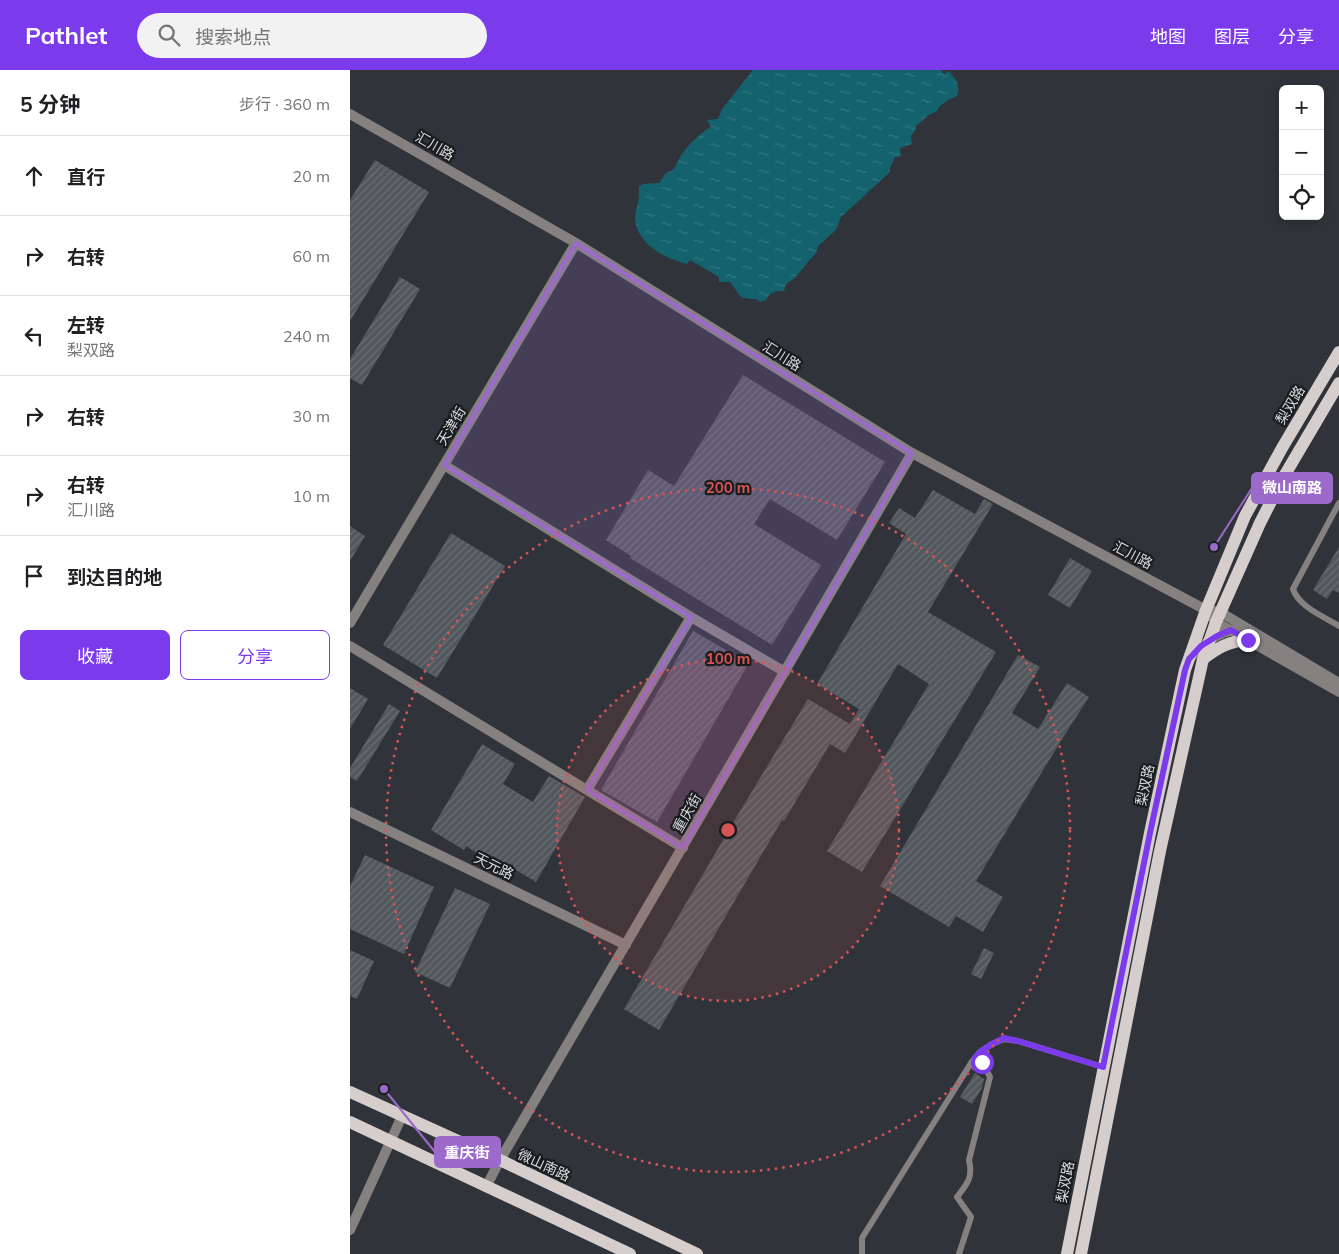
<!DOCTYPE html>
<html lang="zh">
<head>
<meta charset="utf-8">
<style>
  body { margin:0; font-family:Mulish,"Noto Sans SC",sans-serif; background:#f2f2f2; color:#202124 }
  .controls { position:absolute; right:15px; top:15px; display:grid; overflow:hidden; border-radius:8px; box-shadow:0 2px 12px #0003 }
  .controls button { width:45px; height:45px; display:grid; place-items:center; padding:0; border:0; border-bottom:1px solid #e0e0e0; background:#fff; color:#202124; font:25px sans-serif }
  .stop { position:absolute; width:15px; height:15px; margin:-11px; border:4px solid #7c3aed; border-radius:50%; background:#fff }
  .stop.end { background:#7c3aed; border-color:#fff; box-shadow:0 1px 5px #0008 }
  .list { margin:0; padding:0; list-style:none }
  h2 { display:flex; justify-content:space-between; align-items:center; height:65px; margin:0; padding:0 20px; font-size:21px }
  h2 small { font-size:16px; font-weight:400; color:#757577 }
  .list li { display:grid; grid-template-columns:32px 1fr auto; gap:15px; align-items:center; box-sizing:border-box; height:80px; padding:0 20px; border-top:1px solid #e0e0e0 }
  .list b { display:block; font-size:19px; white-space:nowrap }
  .list p { margin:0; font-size:16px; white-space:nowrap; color:#757577 }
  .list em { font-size:16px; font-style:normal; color:#757577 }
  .actions { display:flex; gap:10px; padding:15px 20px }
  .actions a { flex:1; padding:11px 0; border:1px solid #7c3aed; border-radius:8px; text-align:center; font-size:18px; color:#7c3aed }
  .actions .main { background:#7c3aed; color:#fff }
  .icon { flex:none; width:28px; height:28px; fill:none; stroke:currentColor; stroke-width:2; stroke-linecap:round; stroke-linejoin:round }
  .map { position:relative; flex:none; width:989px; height:1184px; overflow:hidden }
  header { display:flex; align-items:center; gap:30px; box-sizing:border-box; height:70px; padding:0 25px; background:#7c3aed; color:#fff }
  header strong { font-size:24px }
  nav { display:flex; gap:28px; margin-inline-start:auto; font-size:18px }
  .search { width:350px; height:45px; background:#f2f2f2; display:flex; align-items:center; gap:12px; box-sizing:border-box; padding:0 18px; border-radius:28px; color:#757577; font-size:19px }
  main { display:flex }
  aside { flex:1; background:#fff }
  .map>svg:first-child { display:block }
</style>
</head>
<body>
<header>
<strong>Pathlet</strong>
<div class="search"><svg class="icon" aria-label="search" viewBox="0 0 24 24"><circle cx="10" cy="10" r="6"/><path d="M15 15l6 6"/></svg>搜索地点</div>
<nav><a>地图</a><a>图层</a><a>分享</a></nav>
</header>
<main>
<aside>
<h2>5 分钟<small>步行 · 360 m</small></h2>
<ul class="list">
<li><svg class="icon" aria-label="ahead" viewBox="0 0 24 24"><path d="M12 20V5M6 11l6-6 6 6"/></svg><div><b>直行</b></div><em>20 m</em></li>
<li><svg class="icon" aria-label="right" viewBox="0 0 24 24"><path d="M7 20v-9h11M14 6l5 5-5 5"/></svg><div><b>右转</b></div><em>60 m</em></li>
<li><svg class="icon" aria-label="left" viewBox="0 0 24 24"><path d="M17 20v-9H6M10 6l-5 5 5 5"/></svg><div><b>左转</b><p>梨双路</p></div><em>240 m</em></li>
<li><svg class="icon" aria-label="right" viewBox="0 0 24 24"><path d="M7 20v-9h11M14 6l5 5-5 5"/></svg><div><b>右转</b></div><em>30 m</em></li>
<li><svg class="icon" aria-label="right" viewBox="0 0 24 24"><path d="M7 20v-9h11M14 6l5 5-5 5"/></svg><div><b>右转</b><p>汇川路</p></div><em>10 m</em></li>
<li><svg class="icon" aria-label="arrive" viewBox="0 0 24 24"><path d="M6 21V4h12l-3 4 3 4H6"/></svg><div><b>到达目的地</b></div></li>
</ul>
<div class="actions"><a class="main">收藏</a><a>分享</a></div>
</aside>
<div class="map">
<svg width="989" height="1184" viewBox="0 0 989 1184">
  <defs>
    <pattern id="water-ripples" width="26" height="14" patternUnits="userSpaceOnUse" patternTransform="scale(1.25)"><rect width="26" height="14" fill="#13626d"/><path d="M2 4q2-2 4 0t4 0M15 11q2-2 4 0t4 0" fill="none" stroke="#357882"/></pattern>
    <pattern id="building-hatch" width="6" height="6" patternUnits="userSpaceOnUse" patternTransform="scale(1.25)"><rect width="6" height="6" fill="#52575d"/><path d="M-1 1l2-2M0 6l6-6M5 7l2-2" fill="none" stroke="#6a6f74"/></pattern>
  </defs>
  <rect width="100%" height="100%" fill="#30343a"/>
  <!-- water -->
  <path fill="url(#water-ripples)" d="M403,0H591L594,4L599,1C606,10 611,15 607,26L598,30L590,36L586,42L580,44L566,56V59L561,66L562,74L550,78L551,86L545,87L540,98V102L491,147L486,160L468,176L466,183L458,192L445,208L436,214L434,221C425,221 421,221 416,230L411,232L406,229C387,229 391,226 380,212H369V207L340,190L337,194C315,189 286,173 285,148C285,143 287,138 288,133C289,128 289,123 289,117L293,114L309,113L316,103C325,101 325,96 329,89C334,79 352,61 361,57L357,50L368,49L372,39Z"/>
  <!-- building -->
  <path fill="url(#building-hatch)" d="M25,90L79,122L0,251V130Z
    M50,207L70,219L12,315L0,308V289Z
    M393,305L535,392L487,470L420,429L404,454L471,495L422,575L280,488L281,486L256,470L298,400L324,416Z
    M583,420L625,444L634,429L643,434L578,542L646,582L512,802L477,781L579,614L548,594L495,683L480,674L434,751L432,750L309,960L274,939L390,741L458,629L500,654L509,639L467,614L556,464L539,453L549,438L565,448Z
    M0,456L15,466L0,491Z
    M101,463L155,496L87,608L33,575Z
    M989,477V523L983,520L977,529L963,520Z
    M720,488L742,501L720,538L698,525Z
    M343,561L399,593L307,752L251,720Z
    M668,585L690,597L662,643L688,659L717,613L739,627L712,669L626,811L653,827L633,862L606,846L599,857L530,816Z
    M0,618L18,629L0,659Z
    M39,634L50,641L7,711L0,707V698Z
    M132,674L165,694L153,714L183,732L199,706L235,727L186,812L143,786L140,791L116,776L114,780L81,760Z
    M15,785L84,817L54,884L0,859V816Z
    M105,818L140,834L100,918L65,902Z
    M634,878L644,883L631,909L621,904Z
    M0,880L24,891L7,929L0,926Z
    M625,1003L634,1009L632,1018L622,1034L610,1027Z"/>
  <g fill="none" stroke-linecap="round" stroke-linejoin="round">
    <!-- service -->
    <path stroke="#858180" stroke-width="6" d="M989,433L943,519C949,537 973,546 989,556
      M512,1184V1168L621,993L630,982L642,974L654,969L668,971L753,997
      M609,1184L621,1147L607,1127C618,1113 623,1107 619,1090L640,1007L632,992L627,986"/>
    <!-- minor -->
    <path stroke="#858180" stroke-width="10" d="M94,395L341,547L435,602
      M0,576L237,720
      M0,742L276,875
      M333,778L237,720L341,547
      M136,1117L150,1090L562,383
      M0,1160L52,1046"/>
    <!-- tertiary -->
    <path stroke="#858180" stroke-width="10" d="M0,44L226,173L562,383L856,540L870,542L989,613
      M861,546L866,552L989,622
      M0,553L226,173
      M841,587C852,574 868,562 885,560"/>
    <!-- primary -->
    <path stroke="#d6cecc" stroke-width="12" d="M853,589C867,578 879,571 898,570
      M0,1022L150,1090L347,1184
      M0,1052L280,1184
      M717,1184L800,763L835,600L856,540L895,446L932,378L989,282
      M731,1184L810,781L853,589L866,552L910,453L933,408L989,313"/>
  </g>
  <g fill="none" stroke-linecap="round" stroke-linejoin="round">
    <!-- route -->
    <path stroke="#7c3aed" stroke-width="6" d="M632,992L627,986L630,982L642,974L654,968L668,971L753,997L800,763L835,600L839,589L851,576L867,566L881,560L898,570"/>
  </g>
  <!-- marked area -->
  <path fill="#9c6acb" fill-opacity="0.2" stroke="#9c6acb" stroke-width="4" stroke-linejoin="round" d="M226,173L562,383L333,778L237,720L341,547L94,395Z"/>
  <!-- distance rings -->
  <circle cx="378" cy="760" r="171" fill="#d75556" fill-opacity=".12"/>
  <g fill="none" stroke="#d75556" stroke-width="2.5" stroke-dasharray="2.5 5">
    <circle cx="378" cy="760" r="171"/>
    <circle cx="378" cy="760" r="342"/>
  </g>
  <g text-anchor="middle" stroke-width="4.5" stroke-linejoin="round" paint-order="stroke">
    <!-- street labels -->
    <g font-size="14" fill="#dadde0" stroke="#1a1c1e">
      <text transform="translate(85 76) rotate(30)" y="5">汇川路</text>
      <text transform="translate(432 286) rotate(32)" y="5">汇川路</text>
      <text transform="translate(940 335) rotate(-59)" y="5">梨双路</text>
      <text transform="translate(101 356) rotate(-59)" y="5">天津街</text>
      <text transform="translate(783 485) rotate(28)" y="5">汇川路</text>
      <text transform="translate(795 715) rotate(-78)" y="5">梨双路</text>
      <text transform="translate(337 743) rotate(-60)" y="5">重庆街</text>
      <text transform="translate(144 796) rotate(26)" y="5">天元路</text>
      <text transform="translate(194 1095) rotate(25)" y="5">微山南路</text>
      <text transform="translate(715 1112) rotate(-79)" y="5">梨双路</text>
    </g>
  </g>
  <circle cx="378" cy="760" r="8" fill="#d75556" stroke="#1a1c1e" stroke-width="2.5"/>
  <g font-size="15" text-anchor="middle" font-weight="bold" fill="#d75556" stroke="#1a1c1e" stroke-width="4.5" stroke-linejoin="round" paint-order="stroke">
    <text x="378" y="423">200 m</text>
    <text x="378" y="594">100 m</text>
  </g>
  <!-- callouts -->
  <path fill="none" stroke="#9c6acb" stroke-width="2" d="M864 477L902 418M34 1019L85 1082"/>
  <g fill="#9c6acb" stroke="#1a1c1e" stroke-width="2">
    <circle cx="864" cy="477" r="5"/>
    <circle cx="34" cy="1019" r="5"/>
  </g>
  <g fill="#9c6acb" stroke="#9c6acb" stroke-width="2">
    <rect x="902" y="403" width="80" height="30" rx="5"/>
    <rect x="85" y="1067" width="65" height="30" rx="5"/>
  </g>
  <g font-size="15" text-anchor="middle" font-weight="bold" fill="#fff">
    <text x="942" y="423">微山南路</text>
    <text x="117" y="1088">重庆街</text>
  </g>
</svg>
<div class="controls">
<button>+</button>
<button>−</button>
<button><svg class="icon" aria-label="locate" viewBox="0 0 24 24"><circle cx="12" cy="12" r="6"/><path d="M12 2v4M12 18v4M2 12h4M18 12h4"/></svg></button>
</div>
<div class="stop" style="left:632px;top:992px"></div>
<div class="stop end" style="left:898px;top:570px"></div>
</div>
</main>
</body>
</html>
